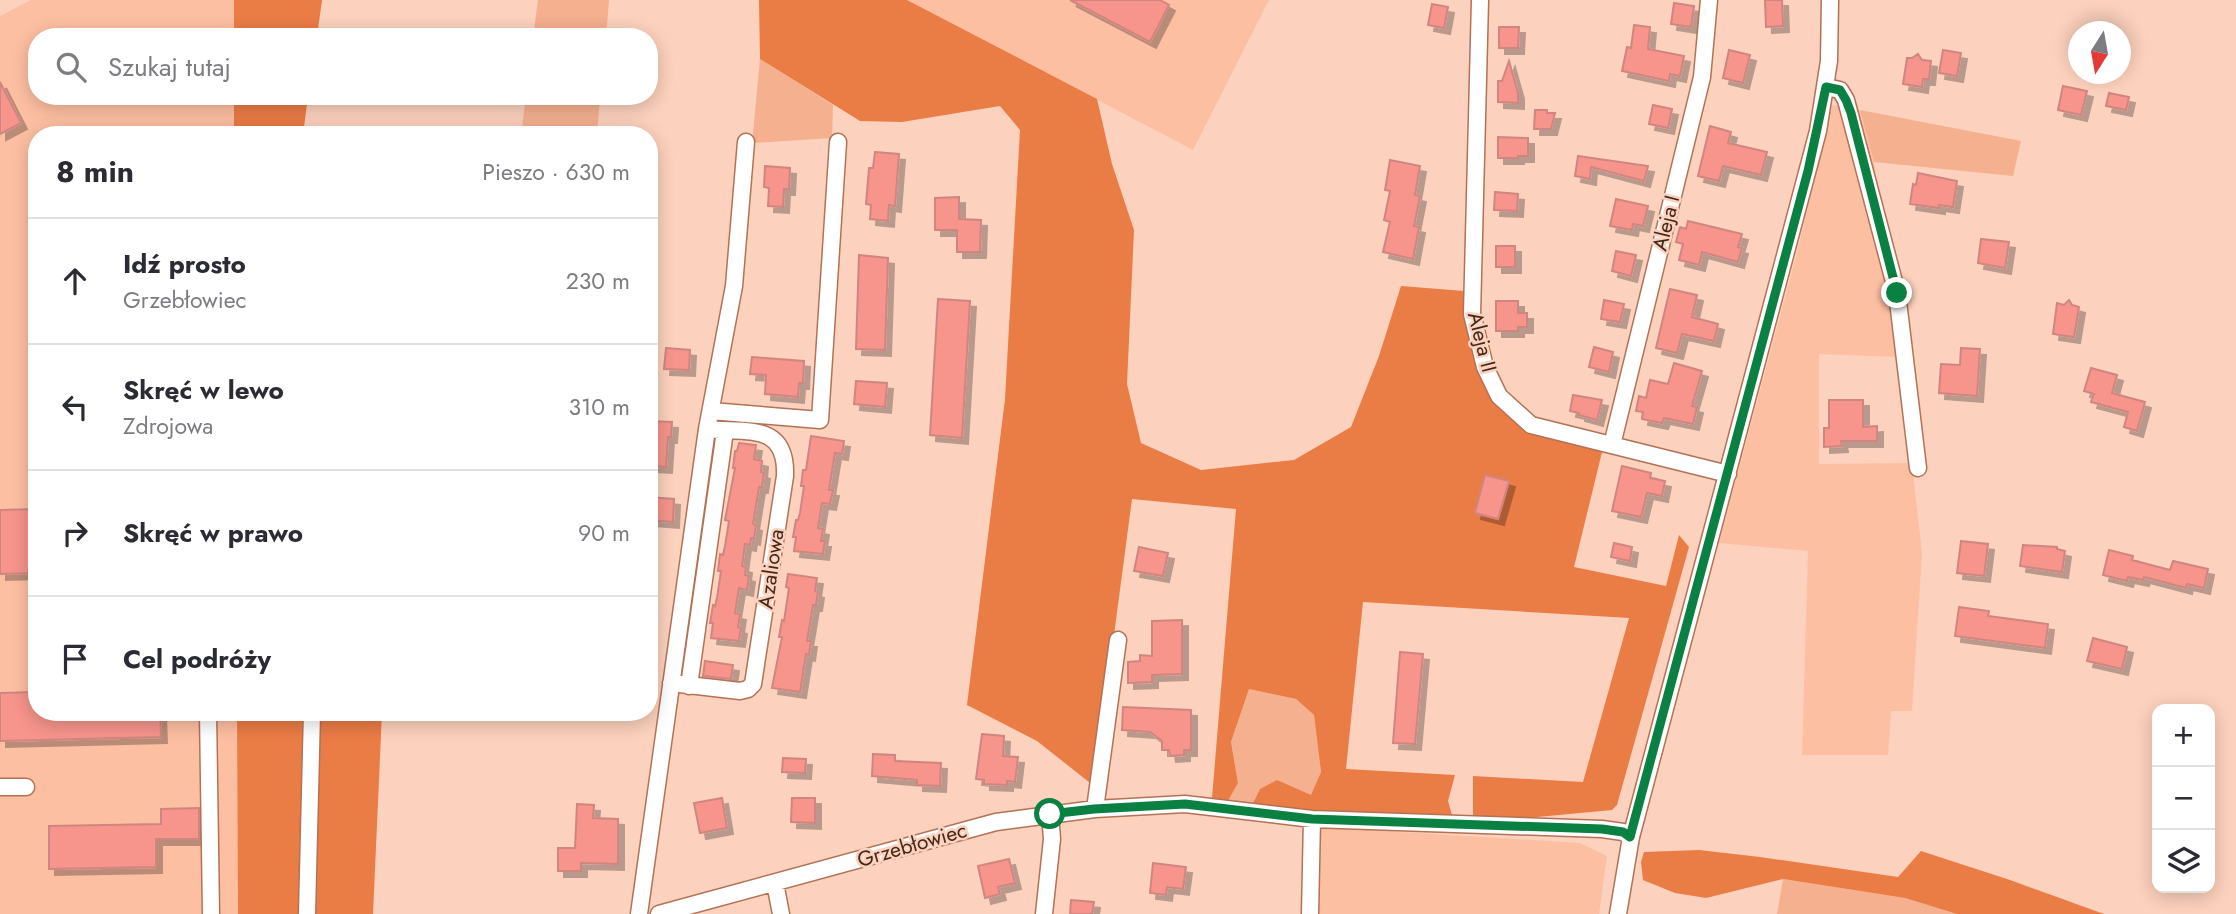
<!DOCTYPE html>
<html lang="pl">
<head>
<meta charset="utf-8">
<style>
  body { margin:0; font-family:Jost,sans-serif; background:#f7f7f7; color:#2b2b33 }
  .controls { position:absolute; right:21px; bottom:21px; display:grid; overflow:hidden; border-radius:14px; box-shadow:0 4px 18px #0003 }
  .controls button { width:63px; height:63px; display:grid; place-items:center; padding:0; border:0; border-bottom:2px solid #e1e1e2; background:#fff; color:#2b2b33; font:35px sans-serif }
  .compass { position:absolute; left:2068px; top:21px; width:63px; height:63px; border-radius:50%; background:#fff; box-shadow:0 4px 18px #0003; rotate:191deg }
  .stop { position:absolute; width:21px; height:21px; margin:-16px; border:5px solid #0b8043; border-radius:50%; background:#fff }
  .stop.end { background:#0b8043; border-color:#fff; box-shadow:0 2px 7px #0008 }
  .list { margin:0; padding:0; list-style:none }
  h2 { display:flex; justify-content:space-between; align-items:center; height:91px; margin:0; padding:0 28px; font-size:30px }
  h2 small { font-size:23px; font-weight:400; color:#7c7c81 }
  .list li { display:grid; grid-template-columns:46px 1fr auto; gap:21px; align-items:center; box-sizing:border-box; height:126px; padding:0 28px; border-top:2px solid #e1e1e2 }
  .list b { display:block; font-size:26px; white-space:nowrap }
  .list p { margin:0; font-size:23px; white-space:nowrap; color:#7c7c81 }
  .list em { font-size:23px; font-style:normal; color:#7c7c81 }
  .icon { flex:none; width:38px; height:38px; fill:none; stroke:currentColor; stroke-width:2; stroke-linecap:round; stroke-linejoin:round }
  .map { position:relative; flex:none; width:2236px; height:914px; overflow:hidden }
  .search { position:absolute; background:#fff; box-shadow:0 4px 18px #0003; left:28px; top:28px; width:630px; height:77px; display:flex; align-items:center; gap:18px; box-sizing:border-box; padding:0 24px; border-radius:28px; color:#7c7c81; font-size:26px }
  .panel { position:absolute; background:#fff; box-shadow:0 4px 18px #0003; left:28px; top:126px; width:630px; height:595px; border-radius:28px }
  .map>svg:first-child { display:block }
</style>
</head>
<body>
<div class="map">
<svg width="2236" height="914" viewBox="0 0 2236 914">
  <defs>
    <filter id="shadow"><feDropShadow dx="6" dy="6" stdDeviation="0" flood-color="#0004"/></filter>
  </defs>
  <rect width="100%" height="100%" fill="#fcd1bd"/>
  <!-- built -->
  <path fill="#fdbfa2" d="M31,0H234V37H37V96H234V135H37V712H237L238,914H0V16Z
    M907,0H1269L1193,150Z
    M1832,105L1860,110L1874,162L1888,258L1896,357L1819,354V464L1912,463L1922,554L1912,711H1891L1888,755H1802L1808,551L1719,543L1797,253Z
    M1303,826L1580,843L1607,856L1599,914H1303Z"/>
  <!-- green -->
  <path fill="#f5b090" d="M538,0H609L606,37H533Z
    M760,59L833,105L832,138L752,143Z
    M526,96H600L597,135H521Z
    M1860,110L2021,141L2013,176L1874,162Z
    M1249,689L1296,699L1314,715L1321,772L1311,796L1260,789L1253,803L1228,801L1238,783L1231,742Z
    M1783,879L1905,898L1957,914H1777Z"/>
  <!-- forest -->
  <path fill="#ea7c46" d="M234,0H322L317,37H234Z
    M759,0H907L1097,99L1112,164L1134,230L1127,384L1141,443L1201,470L1294,460L1351,427L1379,356L1401,286L1464,291L1463,315L1478,369L1493,402L1527,432L1602,452L1574,567L1666,586L1679,535L1689,547L1617,805L1612,810L1473,823V776L1583,782L1629,618L1363,602L1346,769L1455,775L1448,801L1452,815L1430,819L1310,812L1253,803L1260,789L1277,780L1311,795L1321,772L1314,715L1296,699L1249,689L1231,742L1238,783L1228,801L1212,798L1236,509L1132,499L1094,786L1037,741L967,705L1005,399L1020,130L1000,106L902,122L860,121L760,59Z
    M234,96H308L303,135H234Z
    M237,712H303L299,914H238Z
    M320,712H382L373,914H314Z
    M1699,850L1760,857L1898,877L1921,851L2010,880L2104,914H1957L1905,898L1783,879L1706,898L1675,893L1643,880L1641,862L1644,852Z"/>
  <!-- building -->
  <path fill="#f7948b" stroke="#d08680" stroke-width="2" filter="url(#shadow)" d="M1070,0H1160L1169,5L1150,42Z
    M1765,0H1782L1783,26L1766,27Z
    M1674,3L1694,6L1691,27L1671,24Z
    M1432,4L1448,7L1444,28L1428,25Z
    M1634,25L1650,27L1648,49L1684,56L1680,76L1670,74L1669,81L1622,71L1627,47L1631,48Z
    M1499,27H1519L1518,48H1499Z
    M1729,50L1750,55L1743,83L1723,78Z
    M1943,50L1961,53L1957,76L1939,73Z
    M1918,54L1922,60L1931,61L1929,79H1923L1922,87L1903,84L1907,58H1912Z
    M1509,61L1518,93V103L1498,102V81H1502Z
    M0,82L21,123L0,134Z
    M2063,86L2087,91L2081,115L2058,110Z
    M2109,93L2129,97L2126,110L2106,106Z
    M1653,105L1672,109L1668,128L1649,124Z
    M1535,110H1547V113H1555L1551,129H1534Z
    M1710,126L1731,132L1728,143L1767,152L1761,175L1723,166L1719,181L1698,176Z
    M1498,137L1528,138V156H1518V158H1498Z
    M875,152L899,154L895,206L889,205L888,221L870,219L871,205L866,204L869,168H873Z
    M1578,156L1648,166L1644,181L1591,167L1590,179L1575,176Z
    M1390,160L1420,166L1415,195L1420,196L1414,226L1419,227L1413,259L1383,252L1390,222L1384,220L1390,191L1385,190Z
    M765,166L790,168L789,189H784L783,207L768,206L769,188L764,187Z
    M1918,173L1957,181L1953,207L1939,205V208L1910,204L1913,184L1916,185Z
    M1495,192L1518,194L1517,211L1494,210Z
    M959,197V219L981,220L980,252H957V230H935V198Z
    M1616,199L1648,206L1643,226L1633,224L1632,230L1610,226Z
    M1688,221L1742,234L1738,247L1742,248L1738,262L1702,252L1699,265L1679,260L1683,244L1676,242L1680,227L1686,229Z
    M1981,239L2009,242L2005,268L1978,263Z
    M1496,246H1515V267H1496Z
    M1616,251L1636,255L1631,276L1612,271Z
    M859,255L888,258L885,350L856,349Z
    M1670,289L1697,295L1692,317L1718,324L1714,341L1682,334L1677,353L1656,348Z
    M938,299L970,301L962,438L930,435Z
    M1604,300L1624,304L1620,322L1601,319Z
    M2069,300L2072,305L2079,307L2074,337L2053,334L2057,303L2064,305Z
    M1496,301H1518V313H1527V327H1518V331H1496Z
    M1594,347L1613,352L1609,372L1589,367Z
    M666,348L690,350L689,370L664,369Z
    M1961,348L1980,349L1977,396L1939,393L1941,364L1960,365Z
    M752,357L804,361L803,383H799L798,397L765,394L766,375L750,374Z
    M1674,363L1702,371L1692,406L1697,407L1693,424L1664,418L1662,423L1642,419L1643,412L1636,411L1639,396L1646,398L1650,380L1668,384Z
    M2091,368L2117,375L2112,393L2145,402L2137,431L2124,427L2128,412L2091,402L2094,394L2084,391Z
    M856,381L887,383L885,407L854,404Z
    M1573,395L1602,400L1597,420L1579,415V413L1570,411Z
    M1829,400H1863V427L1877,426V441H1841L1842,446L1824,447V428H1829Z
    M649,421L672,422L671,437H668L666,467L649,466Z
    M811,436L844,441L842,454L835,453L829,490H833L830,504L822,503L818,528L823,529L821,541H825L823,554L794,551L796,537H793L796,520H798L800,513L804,486H801L803,470H806Z
    M739,443L756,445L754,459L762,461L761,472L764,473L762,487H759L753,524L756,525L754,539L751,538L750,545L745,544L742,566L746,567L745,575L749,576L747,590L739,588L735,613L740,614L738,627L741,628L739,641L711,638L713,623H710L713,605L715,606L717,598L721,571H718L720,554L723,555L725,546L729,521L725,520L735,468H733L735,451H737Z
    M1622,466L1651,473L1650,478L1665,481L1662,496L1647,493L1641,517L1612,511Z
    M1485,475L1509,481L1498,519L1475,513Z
    M649,497L674,499L673,522L649,520Z
    M37,509V573L0,574V510Z
    M1961,541L1988,544L1984,576L1957,573Z
    M1614,543L1632,547L1630,561L1611,557Z
    M2023,545L2057,547V549L2065,551L2062,572L2020,566Z
    M1139,547L1168,553L1163,576L1134,571Z
    M2109,550L2133,556L2132,560L2170,570L2173,561L2208,569L2204,588L2187,584L2186,588L2144,577L2143,580L2128,577L2127,581L2103,575Z
    M788,574L817,578L815,591L818,592L816,605H813L807,641H811L809,655L806,654L800,692L772,688L782,637H779L782,620L784,621L789,588L786,587Z
    M1959,607L1989,611L1988,616L2048,624L2045,648L1955,636Z
    M1182,620V674L1152,675V682L1128,683V662L1140,661V655L1152,656V621Z
    M2093,638L2127,647L2122,669L2087,661Z
    M1400,652L1423,654L1415,744L1393,743Z
    M705,661L733,665L731,679L703,676Z
    M37,692V712H160L161,737L0,741V693Z
    M1123,707L1191,710V750H1184V755L1170,756L1169,750H1162V741L1150,732L1122,730Z
    M982,734L1004,736L1003,756L1018,757L1015,782L1007,781V785L984,784V780L976,779Z
    M873,754L895,755V761L941,763L940,786L917,785V780L872,776Z
    M783,758L806,759L805,773L782,772Z
    M722,798L727,828L700,833L694,803Z
    M792,798H815V823L791,822Z
    M577,804L594,805L593,818L618,819V864L581,863V871H558V848H575Z
    M199,808V839H156V867L49,869V826L161,824V809Z
    M1009,859L1015,883L998,887L1000,894L985,898L978,866Z
    M1153,863L1186,867L1183,889L1167,887L1166,895L1150,893Z
    M1071,900L1094,902L1092,914H1070Z"/>
  <g fill="none" stroke-linecap="round" stroke-linejoin="round">
    <defs>
      <path id="minor" d="M1480,0L1472,314L1485,367L1499,396L1531,425L1728,474
        M1826,87L1840,90L1846,100L1897,293L1918,468
        M711,411L820,420L838,142
        M1612,445L1702,77L1709,0
        M671,683L740,691L748,689L753,684L785,476C787,422 747,433 707,429
        M689,686L725,431
        M208,712L211,914
        M0,787H26
        M1095,809L1118,640
        M775,883L781,914
        M307,914L312,712
        M639,914L707,429L734,286L746,142
        M659,914L996,822L1095,809L1185,804L1312,819L1602,829L1623,832L1631,837
        M1044,914L1052,839L1050,814
        M1310,914L1312,819
        M1618,914L1631,837L1818,131L1829,61L1830,0"/>
    </defs>
    <!-- minor casing -->
    <use href="#minor" stroke="#b37255" stroke-width="19"/>
    <!-- minor -->
    <use href="#minor" stroke="#fff" stroke-width="16"/>
  </g>
  <g fill="none" stroke-linecap="round" stroke-linejoin="round">
    <!-- route -->
    <path stroke="#0b8043" stroke-width="9" d="M1050,814L1094,809L1185,804L1312,819L1602,829L1623,832L1630,837L1808,171L1826,87L1840,90L1846,100L1851,113L1897,293"/>
  </g>
  <g text-anchor="middle" stroke-width="5" stroke-linejoin="round" paint-order="stroke">
    <!-- street labels -->
    <g font-size="21" fill="#43281c" stroke="#fcd1bd">
      <text transform="translate(1666 223) rotate(-76)" y="7">Aleja I</text>
      <text transform="translate(1482 342) rotate(76)" y="7">Aleja II</text>
      <text transform="translate(771 569) rotate(-82)" y="7">Azaliowa</text>
      <text transform="translate(912 845) rotate(-16)" y="7">Grzebłowiec</text>
    </g>
  </g>
</svg>
<div class="controls">
<button>+</button>
<button>−</button>
<button><svg class="icon" aria-label="layers" viewBox="0 0 24 24"><path d="M12 4l9 5-9 5-9-5zM3 14l9 5 9-5"/></svg></button>
</div>
<svg class="compass" viewBox="-18 -18 36 36"><path d="M0-13l5 13h-10z" fill="#e53935"/><path d="M0 13l5-13h-10z" fill="#7c7c81"/></svg>
<div class="stop" style="left:1050px;top:814px"></div>
<div class="stop end" style="left:1897px;top:293px"></div>
<div class="search"><svg class="icon" aria-label="search" viewBox="0 0 24 24"><circle cx="10" cy="10" r="6"/><path d="M15 15l6 6"/></svg>Szukaj tutaj</div>
<section class="panel">
<h2>8 min<small>Pieszo · 630 m</small></h2>
<ul class="list">
<li><svg class="icon" aria-label="ahead" viewBox="0 0 24 24"><path d="M12 20V5M6 11l6-6 6 6"/></svg><div><b>Idź prosto</b><p>Grzebłowiec</p></div><em>230 m</em></li>
<li><svg class="icon" aria-label="left" viewBox="0 0 24 24"><path d="M17 20v-9H6M10 6l-5 5 5 5"/></svg><div><b>Skręć w lewo</b><p>Zdrojowa</p></div><em>310 m</em></li>
<li><svg class="icon" aria-label="right" viewBox="0 0 24 24"><path d="M7 20v-9h11M14 6l5 5-5 5"/></svg><div><b>Skręć w prawo</b></div><em>90 m</em></li>
<li><svg class="icon" aria-label="arrive" viewBox="0 0 24 24"><path d="M6 21V4h12l-3 4 3 4H6"/></svg><div><b>Cel podróży</b></div></li>
</ul>
</section>
</div>
</body>
</html>
